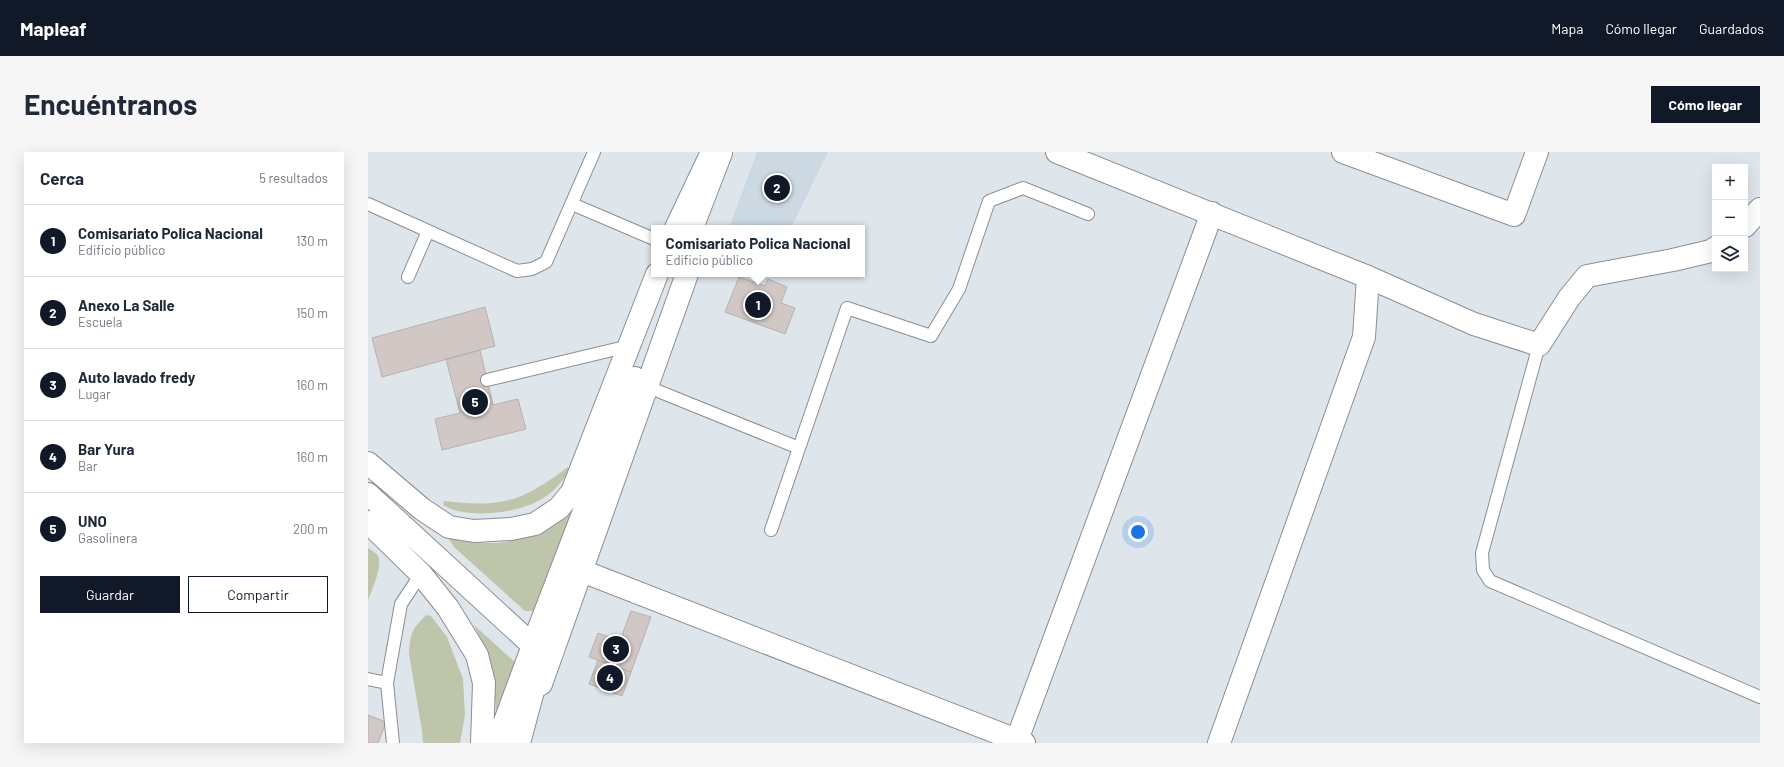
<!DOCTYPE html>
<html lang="es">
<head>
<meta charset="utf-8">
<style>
  body { margin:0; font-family:Barlow,sans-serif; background:#f6f6f7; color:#1f2937 }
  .controls { position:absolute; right:12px; top:12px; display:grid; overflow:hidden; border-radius:0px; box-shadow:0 4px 16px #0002 }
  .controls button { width:36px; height:36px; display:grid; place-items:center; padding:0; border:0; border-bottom:1px solid #e0e1e3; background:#fff; color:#1f2937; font:20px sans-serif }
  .you { position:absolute; left:770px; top:380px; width:14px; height:14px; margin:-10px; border:3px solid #fff; border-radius:50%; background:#1a73e8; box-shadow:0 0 0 6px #1a73e833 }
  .badge { display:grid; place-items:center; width:26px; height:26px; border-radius:50%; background:#111827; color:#fff; font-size:13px; font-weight:700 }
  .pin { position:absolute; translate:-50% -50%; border:2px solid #fff; box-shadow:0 1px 4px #0006 }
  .popup { position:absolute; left:283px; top:73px; width:214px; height:52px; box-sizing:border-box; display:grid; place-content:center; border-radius:0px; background:#fff; filter:drop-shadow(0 1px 3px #0005); font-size:13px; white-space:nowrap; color:#747a83 }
  .popup b { font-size:15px; color:#1f2937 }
  .popup::after { content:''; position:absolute; left:50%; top:100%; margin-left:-8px; border:8px solid transparent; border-top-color:#fff }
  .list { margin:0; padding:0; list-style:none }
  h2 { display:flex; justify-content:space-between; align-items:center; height:52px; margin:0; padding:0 16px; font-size:17px }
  h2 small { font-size:13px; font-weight:400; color:#747a83 }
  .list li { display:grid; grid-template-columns:26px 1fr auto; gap:12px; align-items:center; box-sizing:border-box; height:72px; padding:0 16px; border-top:1px solid #e0e1e3 }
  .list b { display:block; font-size:15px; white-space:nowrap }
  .list p { margin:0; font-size:13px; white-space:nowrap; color:#747a83 }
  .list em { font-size:13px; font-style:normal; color:#747a83 }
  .actions { display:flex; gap:8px; padding:12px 16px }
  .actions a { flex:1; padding:9px 0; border:1px solid #111827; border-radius:0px; text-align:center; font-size:14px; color:#111827 }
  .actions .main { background:#111827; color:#fff }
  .icon { flex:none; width:22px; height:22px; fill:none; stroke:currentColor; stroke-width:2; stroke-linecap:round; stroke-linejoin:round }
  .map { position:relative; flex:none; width:1392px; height:591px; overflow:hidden; border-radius:0px }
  header { display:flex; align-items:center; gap:24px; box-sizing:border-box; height:56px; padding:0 20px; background:#111827; color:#fff }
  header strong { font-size:19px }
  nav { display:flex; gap:22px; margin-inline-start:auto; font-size:14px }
  .intro { display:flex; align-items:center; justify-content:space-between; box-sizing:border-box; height:96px; padding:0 24px }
  h1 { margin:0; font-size:28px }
  .button { padding:10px 18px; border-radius:0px; background:#111827; color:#fff; font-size:14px; font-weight:700 }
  main { display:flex; gap:24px; padding:0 24px }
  aside { flex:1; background:#fff; border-radius:0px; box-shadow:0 4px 16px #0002 }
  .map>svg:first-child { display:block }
</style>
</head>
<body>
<header>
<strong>Mapleaf</strong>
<nav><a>Mapa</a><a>Cómo llegar</a><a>Guardados</a></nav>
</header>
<div class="intro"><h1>Encuéntranos</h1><a class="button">Cómo llegar</a></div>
<main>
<aside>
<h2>Cerca<small>5 resultados</small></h2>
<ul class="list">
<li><span class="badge">1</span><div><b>Comisariato Polica Nacional</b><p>Edificio público</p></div><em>130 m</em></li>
<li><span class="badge">2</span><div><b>Anexo La Salle</b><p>Escuela</p></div><em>150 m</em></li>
<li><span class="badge">3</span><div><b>Auto lavado fredy</b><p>Lugar</p></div><em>160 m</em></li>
<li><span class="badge">4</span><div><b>Bar Yura</b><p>Bar</p></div><em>160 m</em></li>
<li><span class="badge">5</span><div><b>UNO</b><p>Gasolinera</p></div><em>200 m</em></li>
</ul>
<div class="actions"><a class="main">Guardar</a><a>Compartir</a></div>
</aside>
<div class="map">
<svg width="1392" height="591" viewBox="0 0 1392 591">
  <rect width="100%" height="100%" fill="#dfe6eb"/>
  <!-- built -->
  <path fill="#ccd9e3" d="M389,0H460L423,76H372L362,73Z"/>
  <!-- green -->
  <path fill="#bfc5aa" d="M200,315L201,320C192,332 184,342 170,349C147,362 97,367 75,353L76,349C94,351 113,353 131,350C156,347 180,330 200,315Z
    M207,354L166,459H157L85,394L81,387C87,385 92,389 99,389C107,391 118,391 127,391C158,390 182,371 207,354Z
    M0,396C3,398 8,401 10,404C15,414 4,438 0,448Z
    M58,463L63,464L79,485L95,527L97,563L92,591H55L54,579L41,502C42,482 44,477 58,463Z
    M106,473L149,512L129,566L125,526L119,500Z"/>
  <!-- building -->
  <path fill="#d1c8c6" stroke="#b8b0ae" d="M371,125L397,134L400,127L419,135L413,151L427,156L417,182L357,160Z
    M117,155L127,194L14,225L4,186Z
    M112,198L125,253L150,247L158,277L74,298L67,267L92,261L78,207Z
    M263,459L283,465L263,520L221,505L230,481L252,489Z
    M230,508L263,520L254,544L221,532Z
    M0,563L18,570L10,591H0Z"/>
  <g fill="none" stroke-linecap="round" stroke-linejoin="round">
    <defs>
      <path id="lane" d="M0,52L149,119L164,117L178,110L226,0
        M204,52L286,87
        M40,125L60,79
        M1171,193L1114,401L1115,418L1122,429L1392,545
        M119,228L261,194
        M280,235L431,296
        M403,378L479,156L563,184L591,137L621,49L655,36L720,62
        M0,527L19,531
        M25,591L19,531L33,452L53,422"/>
      <path id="street" d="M689,0L1000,125L1106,172L1171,193L1201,146L1219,124L1305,108L1343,99L1347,96
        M975,0L1146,63L1169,0
        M1377,74L1392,57
        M214,419L656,591
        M649,588L844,61
        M851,591L996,185L1000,125"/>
      <path id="secondary" d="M324,76L353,1
        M165,492L267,226
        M173,532L319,122"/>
      <path id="highway" d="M308,76L344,0
        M0,311L54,357L81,375L106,379L143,377L167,372L191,356L204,340L289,122
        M0,342L173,501L172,513L151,591
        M0,370L53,422L80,456L109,503L116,531L114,591
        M129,591L163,499"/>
    </defs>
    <!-- lane casing -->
    <use href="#lane" stroke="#898f93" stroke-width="14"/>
    <!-- street casing -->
    <use href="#street" stroke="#898f93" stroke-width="24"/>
    <!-- secondary casing -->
    <use href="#secondary" stroke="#898f93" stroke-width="24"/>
    <!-- highway casing -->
    <use href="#highway" stroke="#898f93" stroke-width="24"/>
    <!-- lane -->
    <use href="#lane" stroke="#fff" stroke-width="12"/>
    <!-- street -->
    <use href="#street" stroke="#fff" stroke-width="22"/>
    <!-- secondary -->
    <use href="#secondary" stroke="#fff" stroke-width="22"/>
    <!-- highway -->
    <use href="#highway" stroke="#fff" stroke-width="22"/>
  </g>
</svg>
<div class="controls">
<button>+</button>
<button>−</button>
<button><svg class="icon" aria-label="layers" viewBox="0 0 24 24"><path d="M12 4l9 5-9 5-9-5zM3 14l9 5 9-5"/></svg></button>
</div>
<div class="you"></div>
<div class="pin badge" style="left:390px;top:153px">1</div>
<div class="popup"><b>Comisariato Polica Nacional</b>Edificio público</div>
<div class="pin badge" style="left:409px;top:36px">2</div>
<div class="pin badge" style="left:248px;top:497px">3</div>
<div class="pin badge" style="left:242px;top:526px">4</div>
<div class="pin badge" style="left:107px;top:250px">5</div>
</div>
</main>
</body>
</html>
